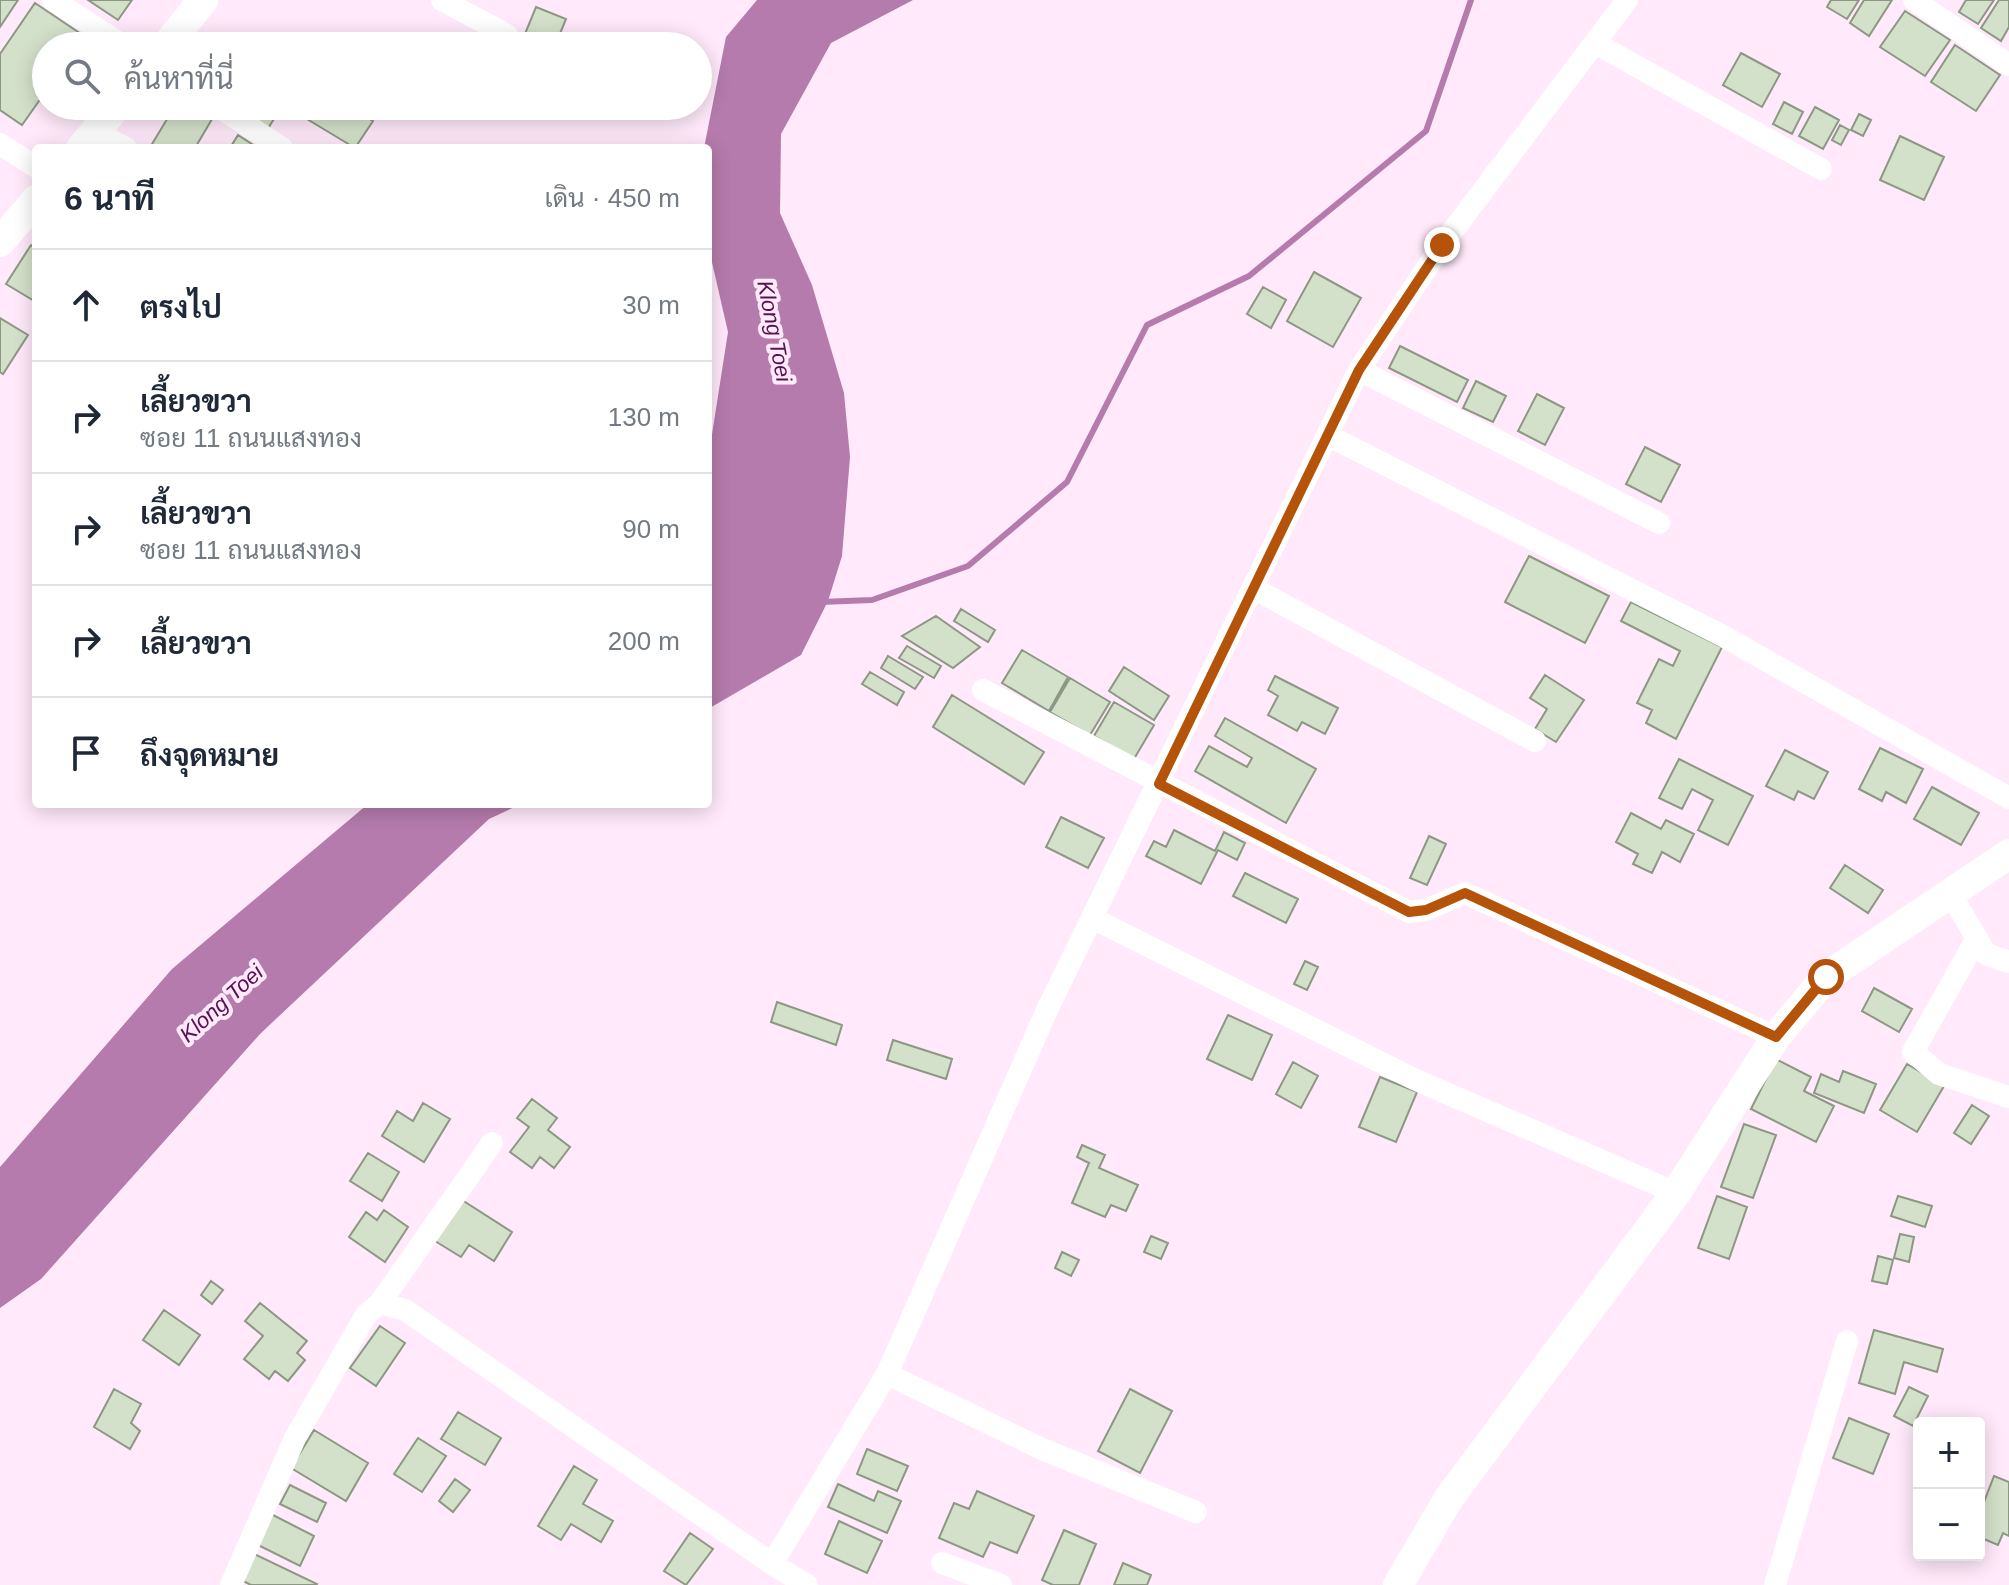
<!DOCTYPE html>
<html lang="th">
<head>
<meta charset="utf-8">
<style>
  body { margin:0; font-family:Arial,Sarabun,sans-serif; background:#f6f6f7; color:#1f2937 }
  .controls { position:absolute; right:24px; bottom:24px; display:grid; overflow:hidden; border-radius:8px; box-shadow:0 4px 20px #0003 }
  .controls button { width:72px; height:72px; display:grid; place-items:center; padding:0; border:0; border-bottom:2px solid #e0e1e3; background:#fff; color:#1f2937; font:40px sans-serif }
  .stop { position:absolute; width:24px; height:24px; margin:-18px; border:6px solid #b45309; border-radius:50%; background:#fff }
  .stop.end { background:#b45309; border-color:#fff; box-shadow:0 2px 8px #0008 }
  .list { margin:0; padding:0; list-style:none }
  h2 { display:flex; justify-content:space-between; align-items:center; height:104px; margin:0; padding:0 32px; font-size:34px }
  h2 small { font-size:26px; font-weight:400; color:#747a83 }
  .list li { display:grid; grid-template-columns:52px 1fr auto; gap:24px; align-items:center; box-sizing:border-box; height:112px; padding:0 32px; border-top:2px solid #e0e1e3 }
  .list b { display:block; font-size:30px; white-space:nowrap }
  .list p { margin:0; font-size:26px; white-space:nowrap; color:#747a83 }
  .list em { font-size:26px; font-style:normal; color:#747a83 }
  .icon { flex:none; width:44px; height:44px; fill:none; stroke:currentColor; stroke-width:2; stroke-linecap:round; stroke-linejoin:round }
  .map { position:relative; flex:none; width:2009px; height:1585px; overflow:hidden }
  .search { position:absolute; background:#fff; box-shadow:0 4px 20px #0003; left:32px; top:32px; width:680px; height:88px; display:flex; align-items:center; gap:20px; box-sizing:border-box; padding:0 28px; border-radius:44px; color:#747a83; font-size:30px }
  .panel { position:absolute; background:#fff; box-shadow:0 4px 20px #0003; left:32px; top:144px; width:680px; height:664px; border-radius:8px }
  .map>svg:first-child { display:block }
</style>
</head>
<body>
<div class="map">
<svg width="2009" height="1585" viewBox="0 0 2009 1585">
  <rect width="100%" height="100%" fill="#ffe9fa"/>
  <!-- water -->
  <path fill="#b47bac" d="M757,0H913L831,43L781,134L780,213L812,285L844,393L850,457L842,556L828,601L801,655L708,709V460L728,332L708,245V148H704L726,37Z
    M368,804H521L489,819L261,1033L41,1279L0,1308V1167L172,969Z"/>
  <g fill="none" stroke-linecap="round" stroke-linejoin="round">
    <!-- stream -->
    <path stroke="#b47bac" stroke-width="6" d="M820,602L872,600L968,566L1067,482L1147,325L1249,276L1426,131L1471,0"/>
  </g>
  <!-- building -->
  <path fill="#d4e1ca" stroke="#8c9883" stroke-width="2" d="M0,0H18L0,27Z
    M88,0H132L118,20Z
    M1831,0H1859L1847,19L1827,7Z
    M1864,0H1892L1869,36L1850,23Z
    M1966,0H1994L1978,24L1959,12Z
    M1999,0H2009V27L2001,41L1981,28Z
    M35,3L84,36L77,46H46V91L22,125L0,110V54Z
    M536,7L566,19L559,36L579,46H520Z
    M1905,11L1950,40L1925,76L1880,47Z
    M1955,45L2000,75L1976,111L1931,82Z
    M1741,53L1780,74L1762,107L1723,85Z
    M1784,102L1803,112L1792,134L1773,124Z
    M175,106H202L215,114L195,148H160L152,144Z
    M230,106H282L267,130Z
    M301,106H336L342,109L347,106L373,121L355,148L297,113Z
    M1815,107L1839,120L1823,149L1799,136Z
    M1859,114L1871,120L1863,136L1851,130Z
    M1840,125L1849,130L1841,145L1832,140Z
    M238,135L258,148H230Z
    M1900,136L1944,157L1924,200L1880,180Z
    M31,245L36,248V302L6,284Z
    M1314,272L1361,298L1333,347L1287,321Z
    M1263,287L1286,300L1271,328L1247,314Z
    M0,318L28,335L3,374L0,372Z
    M1400,346L1468,380L1457,402L1389,368Z
    M1476,381L1506,396L1493,422L1463,408Z
    M1537,394L1564,408L1545,445L1518,431Z
    M1645,447L1680,465L1661,502L1626,484Z
    M1529,556L1609,596L1585,643L1505,602Z
    M1631,602L1722,647L1676,739L1646,723L1652,710L1637,703L1659,659L1673,666L1680,651L1621,621Z
    M961,609L995,630L988,642L954,621Z
    M936,616L980,647L953,668L902,636Z
    M907,646L941,666L934,678L899,658Z
    M1022,650L1068,677L1049,711L1002,683Z
    M888,656L923,677L915,689L881,668Z
    M1124,667L1169,696L1154,720L1109,691Z
    M870,672L904,692L897,705L862,684Z
    M1545,675L1584,700L1556,742L1535,729L1547,709L1530,698Z
    M1275,676L1338,708L1325,734L1302,722L1297,731L1268,715L1278,696L1268,690Z
    M1070,678L1110,702L1090,735L1050,712Z
    M952,695L1044,752L1024,784L933,727Z
    M1114,702L1154,725L1134,759L1094,736Z
    M1225,718L1316,769L1286,823L1195,771L1209,746L1247,767L1252,758L1215,736Z
    M1880,748L1923,769L1906,803L1886,792L1882,801L1859,789Z
    M1785,750L1828,772L1814,799L1798,791L1794,800L1766,786Z
    M1679,759L1753,796L1728,845L1698,830L1713,800L1692,789L1682,809L1659,798Z
    M1932,787L1979,813L1961,845L1914,819Z
    M1631,813L1661,829L1666,820L1694,834L1680,862L1662,852L1652,873L1633,864L1638,854L1616,842Z
    M1061,817L1104,838L1088,868L1046,847Z
    M1174,830L1215,851L1224,832L1245,843L1237,860L1218,850L1201,884L1146,856L1154,841L1166,847Z
    M1429,836L1446,844L1427,885L1410,878Z
    M1845,865L1883,890L1868,913L1830,888Z
    M1245,873L1298,899L1286,923L1233,896Z
    M1305,961L1318,967L1307,990L1294,984Z
    M1874,988L1912,1009L1899,1032L1862,1011Z
    M777,1002L842,1025L836,1045L771,1022Z
    M1228,1015L1272,1035L1252,1080L1207,1059Z
    M893,1040L952,1059L946,1079L887,1060Z
    M1776,1059L1811,1077L1804,1091L1834,1106L1816,1142L1751,1109Z
    M1293,1062L1318,1076L1301,1108L1276,1094Z
    M1907,1064L1944,1086L1917,1132L1880,1110Z
    M1843,1071L1876,1084L1864,1113L1814,1093L1821,1074L1839,1082Z
    M1380,1077L1417,1092L1396,1142L1359,1127Z
    M532,1099L557,1118L548,1130L570,1147L554,1168L540,1157L532,1168L510,1152L529,1127L517,1118Z
    M423,1103L450,1119L424,1162L382,1136L397,1111L413,1121Z
    M1972,1105L1989,1116L1971,1144L1954,1133Z
    M1744,1124L1776,1135L1753,1198L1721,1187Z
    M1082,1145L1105,1155L1099,1168L1138,1185L1126,1211L1111,1205L1105,1217L1072,1203L1089,1163L1077,1157Z
    M368,1153L399,1172L382,1201L350,1181Z
    M1717,1196L1747,1207L1729,1259L1698,1248Z
    M1898,1196L1932,1206L1925,1227L1891,1216Z
    M462,1200L512,1232L494,1261L469,1245L461,1257L435,1241Z
    M384,1210L408,1227L385,1262L349,1237L366,1212L377,1220Z
    M1900,1234L1914,1237L1909,1262L1894,1258Z
    M1151,1236L1168,1243L1161,1259L1144,1252Z
    M1062,1252L1079,1260L1071,1276L1055,1268Z
    M1878,1256L1893,1260L1887,1284L1872,1281Z
    M211,1281L223,1290L212,1304L201,1295Z
    M260,1303L307,1341L297,1353L305,1360L288,1381L275,1371L269,1379L244,1359L263,1336L245,1321Z
    M164,1310L200,1335L179,1365L143,1340Z
    M380,1326L405,1343L376,1386L350,1368Z
    M1874,1330L1943,1349L1937,1372L1904,1362L1895,1394L1859,1383Z
    M1909,1387L1928,1396L1913,1426L1894,1416Z
    M114,1389L141,1404L131,1423L140,1431L130,1449L94,1427Z
    M1130,1389L1172,1411L1140,1473L1098,1451Z
    M458,1412L501,1438L485,1465L441,1439Z
    M1849,1418L1889,1434L1873,1474L1833,1458Z
    M314,1430L368,1463L346,1501L291,1468Z
    M418,1438L446,1456L422,1492L394,1474Z
    M867,1449L908,1466L897,1491L857,1474Z
    M574,1466L597,1480L583,1504L613,1521L601,1542L571,1524L561,1540L538,1526Z
    M1994,1476L2009,1482V1536L2003,1533L1998,1545L1979,1537V1515Z
    M455,1479L470,1490L453,1512L439,1501Z
    M838,1484L874,1501L878,1491L901,1501L887,1533L828,1507Z
    M290,1485L326,1503L317,1522L280,1504Z
    M977,1491L1034,1516L1017,1553L990,1542L983,1557L939,1538L954,1503L969,1509Z
    M269,1513L314,1536L300,1566L256,1544Z
    M839,1521L882,1541L867,1573L825,1554Z
    M1064,1530L1096,1544L1079,1585H1053L1042,1580Z
    M690,1533L713,1549L686,1585L664,1571Z
    M254,1554L317,1584L316,1585H251L241,1580Z
    M1123,1563L1151,1575L1147,1585H1114Z"/>
  <g fill="none" stroke-linecap="round" stroke-linejoin="round">
    <!-- street -->
    <path stroke="#fff" stroke-width="22" d="M53,0L124,46
      M442,0L507,35
      M1914,0L2009,65
      M1595,43L1821,169
      M217,106L282,148
      M95,132L126,148
      M0,144L36,167
      M1359,370L1659,523
      M1327,435L1723,636L2009,798
      M1253,588L1535,741
      M983,690L1409,912L1426,910L1465,893L1776,1037
      M1950,893L1986,954L2009,962
      M1092,918L1414,1079L1676,1193
      M1977,938L1913,1052L1939,1074L2009,1097
      M380,1303L492,1143
      M887,1374L1042,1449L1196,1512
      M942,1563L1001,1585
      M772,1564L887,1374L1047,1010L1359,370L1442,245L1627,0
      M231,1585L295,1438L366,1315L380,1303L405,1310L772,1564L807,1585
      M1775,1585L1847,1341"/>
    <!-- secondary -->
    <path stroke="#fff" stroke-width="30" d="M166,46L203,0
      M81,148L117,106
      M0,242L36,200
      M1398,1585L1449,1498L1676,1193L1776,1037L1826,977L2009,854"/>
  </g>
  <g fill="none" stroke-linecap="round" stroke-linejoin="round">
    <!-- route -->
    <path stroke="#b45309" stroke-width="10" d="M1442,245L1359,370L1159,784L1409,912L1426,910L1465,893L1776,1037L1826,977"/>
  </g>
  <g text-anchor="middle" stroke-width="8" stroke-linejoin="round" paint-order="stroke">
    <!-- water labels -->
    <g font-size="22" font-style="italic" fill="#571251" stroke="#ffe9fa">
      <text transform="translate(775 331) rotate(79)" y="8">Klong Toei</text>
      <text transform="translate(221 1003) rotate(-42)" y="8">Klong Toei</text>
    </g>
  </g>
</svg>
<div class="controls">
<button>+</button>
<button>−</button>
</div>
<div class="stop" style="left:1826px;top:977px"></div>
<div class="stop end" style="left:1442px;top:245px"></div>
<div class="search"><svg class="icon" aria-label="search" viewBox="0 0 24 24"><circle cx="10" cy="10" r="6"/><path d="M15 15l6 6"/></svg>ค้นหาที่นี่</div>
<section class="panel">
<h2>6 นาที<small>เดิน · 450 m</small></h2>
<ul class="list">
<li><svg class="icon" aria-label="ahead" viewBox="0 0 24 24"><path d="M12 20V5M6 11l6-6 6 6"/></svg><div><b>ตรงไป</b></div><em>30 m</em></li>
<li><svg class="icon" aria-label="right" viewBox="0 0 24 24"><path d="M7 20v-9h11M14 6l5 5-5 5"/></svg><div><b>เลี้ยวขวา</b><p>ซอย 11 ถนนแสงทอง</p></div><em>130 m</em></li>
<li><svg class="icon" aria-label="right" viewBox="0 0 24 24"><path d="M7 20v-9h11M14 6l5 5-5 5"/></svg><div><b>เลี้ยวขวา</b><p>ซอย 11 ถนนแสงทอง</p></div><em>90 m</em></li>
<li><svg class="icon" aria-label="right" viewBox="0 0 24 24"><path d="M7 20v-9h11M14 6l5 5-5 5"/></svg><div><b>เลี้ยวขวา</b></div><em>200 m</em></li>
<li><svg class="icon" aria-label="arrive" viewBox="0 0 24 24"><path d="M6 21V4h12l-3 4 3 4H6"/></svg><div><b>ถึงจุดหมาย</b></div></li>
</ul>
</section>
</div>
</body>
</html>
